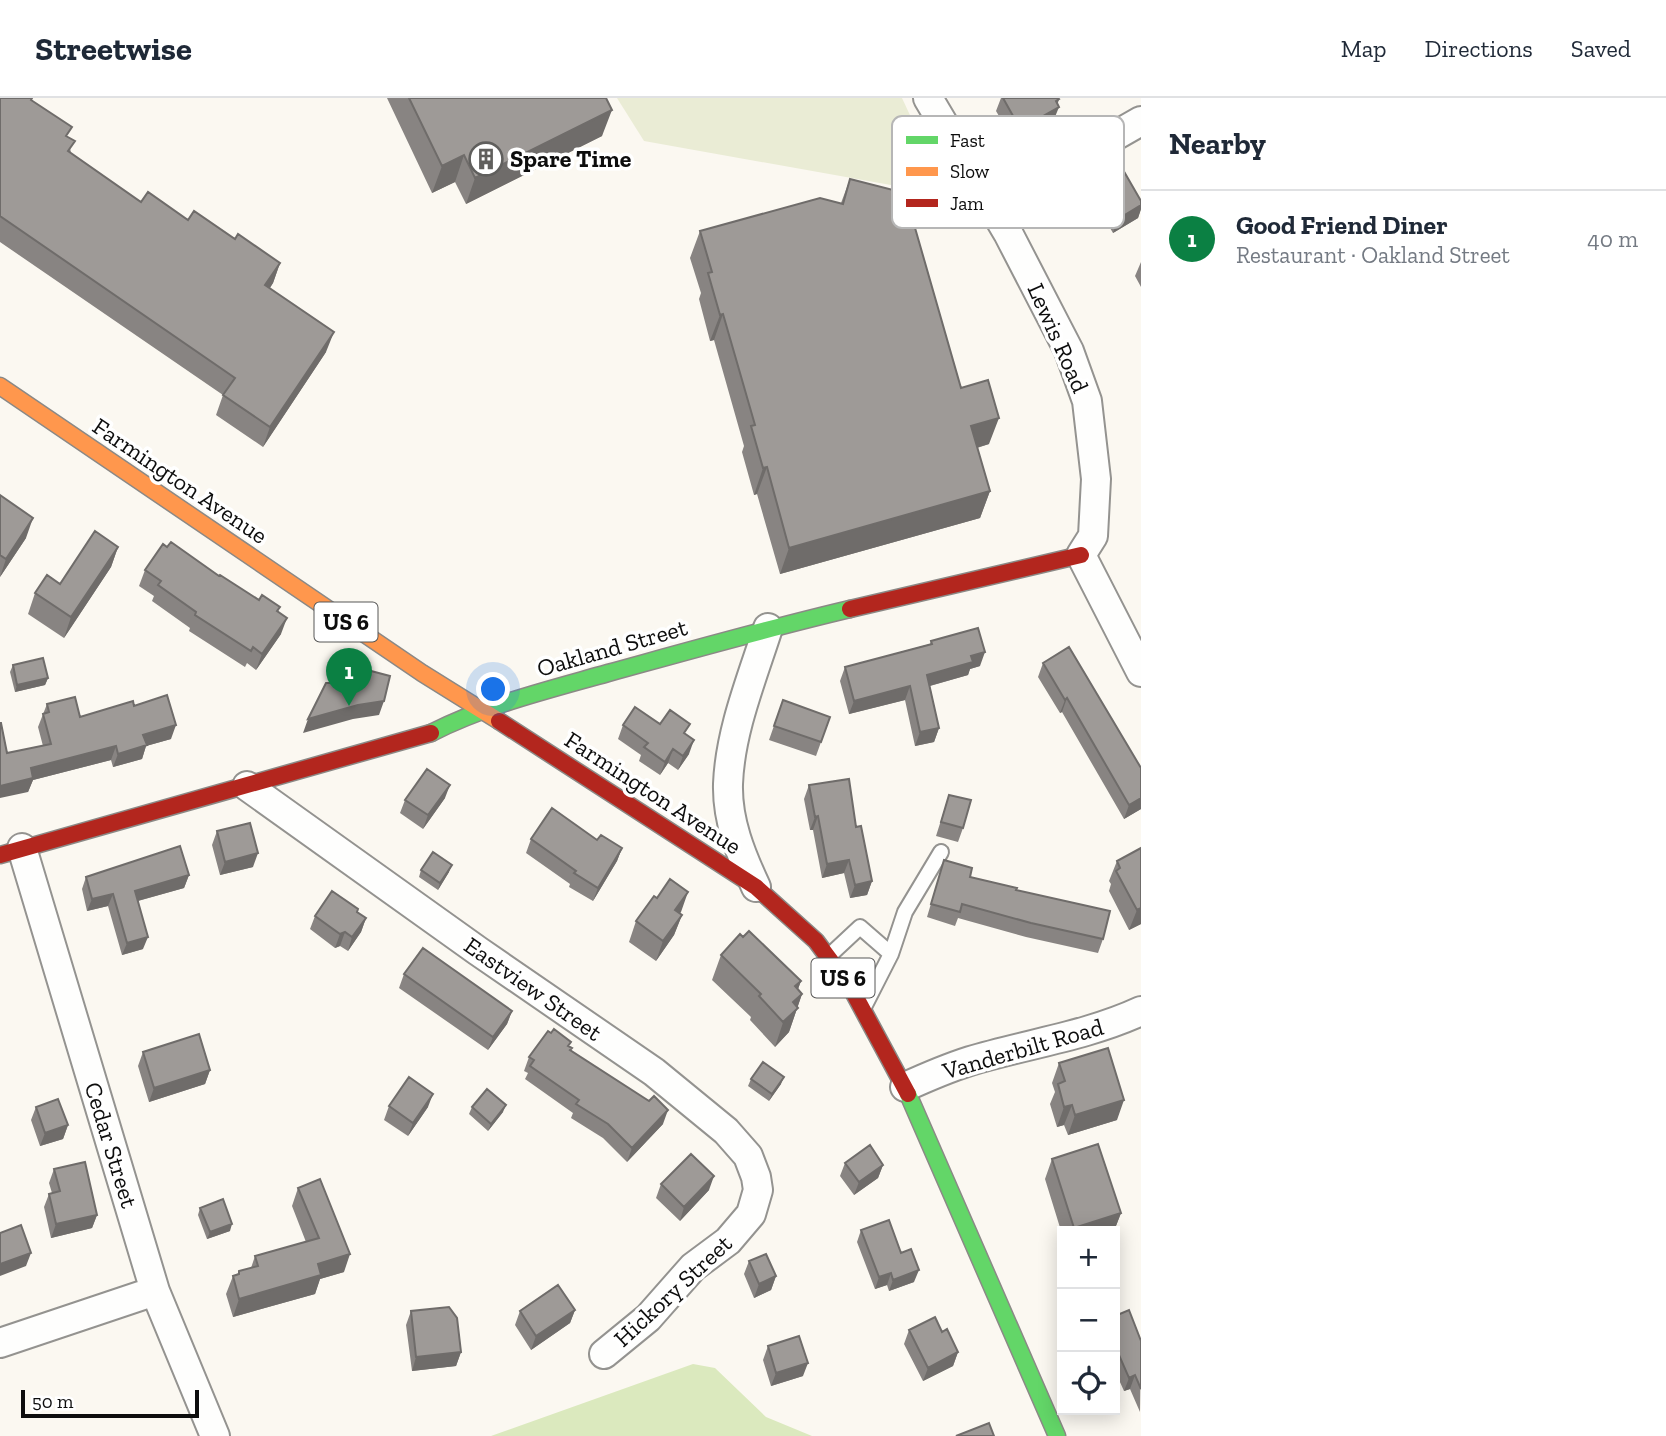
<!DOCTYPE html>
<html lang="en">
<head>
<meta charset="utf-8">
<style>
  body { margin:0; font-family:"Zilla Slab",serif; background:#f6f6f7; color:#1f2937 }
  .controls { position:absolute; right:21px; bottom:21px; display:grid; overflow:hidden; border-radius:0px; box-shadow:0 4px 18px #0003 }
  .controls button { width:63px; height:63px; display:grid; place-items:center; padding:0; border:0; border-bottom:2px solid #e0e1e3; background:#fff; color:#1f2937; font:35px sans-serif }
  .scale { position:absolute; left:21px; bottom:18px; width:178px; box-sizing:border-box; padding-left:7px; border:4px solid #0d0d0d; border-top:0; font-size:19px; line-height:24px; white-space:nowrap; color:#0d0d0d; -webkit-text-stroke:5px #fff; paint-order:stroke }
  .you { position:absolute; left:494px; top:592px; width:24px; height:24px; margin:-18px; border:5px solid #fff; border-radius:50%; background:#1a73e8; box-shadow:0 0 0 10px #1a73e833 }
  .badge { display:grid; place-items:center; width:46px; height:46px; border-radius:50%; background:#0b8043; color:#fff; font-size:23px; font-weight:700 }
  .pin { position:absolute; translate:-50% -58px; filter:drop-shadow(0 2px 4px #0008) }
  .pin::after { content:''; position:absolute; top:37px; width:24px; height:21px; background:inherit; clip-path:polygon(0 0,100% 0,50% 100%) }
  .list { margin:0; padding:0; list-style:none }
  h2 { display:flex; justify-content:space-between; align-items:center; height:91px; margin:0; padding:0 28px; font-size:30px }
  h2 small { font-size:23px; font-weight:400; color:#747a83 }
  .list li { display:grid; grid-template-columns:46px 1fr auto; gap:21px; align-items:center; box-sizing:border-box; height:98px; padding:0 28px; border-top:2px solid #e0e1e3 }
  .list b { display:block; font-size:26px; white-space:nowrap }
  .list p { margin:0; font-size:23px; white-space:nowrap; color:#747a83 }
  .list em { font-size:23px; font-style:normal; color:#747a83 }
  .icon { flex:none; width:38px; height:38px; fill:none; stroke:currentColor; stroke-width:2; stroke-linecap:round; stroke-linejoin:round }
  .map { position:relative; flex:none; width:1141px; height:1338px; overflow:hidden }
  header { display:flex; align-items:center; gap:42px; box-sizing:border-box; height:98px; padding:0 35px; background:#fff; border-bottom:2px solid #e0e1e3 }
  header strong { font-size:33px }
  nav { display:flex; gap:38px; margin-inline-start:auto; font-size:24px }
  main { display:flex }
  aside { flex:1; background:#fff }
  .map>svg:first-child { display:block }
</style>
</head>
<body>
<header>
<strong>Streetwise</strong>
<nav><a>Map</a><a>Directions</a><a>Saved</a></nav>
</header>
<main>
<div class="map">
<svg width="1141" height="1338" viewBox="0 0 1141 1338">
  <rect width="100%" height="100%" fill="#fbf8f1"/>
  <!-- forest -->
  <path fill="#dbe9be" d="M693,1266L715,1270L766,1319L812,1338H491Z"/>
  <!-- cemetery -->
  <path fill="#eaecd5" d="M617,0H902L929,58L930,94L644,43Z"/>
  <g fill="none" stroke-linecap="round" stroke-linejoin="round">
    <defs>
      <path id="lane" d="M830,857L860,829L891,856
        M865,907L891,856L905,814L941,754"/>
      <path id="street" d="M928,0L1008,135L1069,253L1087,303L1096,381L1093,438L1081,457L1141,574
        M992,108L1141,23
        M247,688L478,853L654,974L726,1033L748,1058L756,1079L758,1092L751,1116L728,1143L693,1169L648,1220L604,1256
        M22,750L155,1193L215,1338
        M756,789C741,757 727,723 728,686C730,633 752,580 768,530
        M905,989C927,979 948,970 970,963C1027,946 1087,938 1141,913
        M0,1245L155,1193"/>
      <path id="fast" d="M431,635C486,607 548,592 608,575C688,553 769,530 850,511
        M908,996L1057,1338"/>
      <path id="slow" d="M0,288L422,575L499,623"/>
      <path id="jam" d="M850,511L1081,457
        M499,623L756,789L816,843L851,890L908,996
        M0,757L431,635"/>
    </defs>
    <!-- lane casing -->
    <use href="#lane" stroke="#949390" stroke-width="18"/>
    <!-- street casing -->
    <use href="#street" stroke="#949390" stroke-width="32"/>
    <!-- fast casing -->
    <use href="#fast" stroke="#8b8986" stroke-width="19"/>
    <!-- slow casing -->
    <use href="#slow" stroke="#8b8986" stroke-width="19"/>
    <!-- jam casing -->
    <use href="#jam" stroke="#8b8986" stroke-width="19"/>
    <!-- lane -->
    <use href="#lane" stroke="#fefefd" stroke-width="14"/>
    <!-- street -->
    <use href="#street" stroke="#fefefd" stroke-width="28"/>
    <!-- fast -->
    <use href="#fast" stroke="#63d668" stroke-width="16"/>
    <!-- slow -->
    <use href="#slow" stroke="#ff974d" stroke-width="16"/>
    <!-- jam -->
    <use href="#jam" stroke="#b3261e" stroke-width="16"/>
  </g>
  <!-- wall -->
  <path fill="#888482" d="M0,0L34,4L68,39L71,55L141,104L235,141L280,165L273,185L270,190L326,254L263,349L216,317L223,297L0,144Z
    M387,0H606L602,38L466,106L455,84L432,95Z
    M1001,0H1058L1059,1L1053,24L1021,42L1017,37L1012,40L996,13Z
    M850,81L989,346L977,350L990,393L980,420L780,476L757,396L754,397L742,354L744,348L714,242L710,243L699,201L701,195L690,160L700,133L841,105Z
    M1096,85L1141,103V111L1138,120L1113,135L1091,98Z
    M1141,164V189L1135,178Z
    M0,397L26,440L0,479Z
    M118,449L111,469L64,540L28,516L35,495L60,486Z
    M145,472L219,478L259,502L280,509L278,514L281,536L256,572L247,565L245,569L189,533L190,530L152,503L154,498L139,488Z
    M931,543L980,568L970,571L968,577L930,588L939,630L934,644L915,648L905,602L849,616L840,583L845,569L930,546Z
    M1043,565L1141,711L1124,721L1062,614L1060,615L1038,579Z
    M13,567L48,580L45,587L15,594L10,574Z
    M783,602L830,619L816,658L769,642Z
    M47,606L80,619L134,608L171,641L146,648L142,661L113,669L111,662L33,682L28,694L7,655L43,648L38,629Z
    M660,626L686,636L689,656L678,672L668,665L660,677L639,663L641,657L618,641L623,627Z
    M809,687L856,729L872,783L867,797L850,800L844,775L822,780L813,732H810L804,701Z
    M949,697L963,730L958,744L936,738Z
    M445,700L423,731L400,715L405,702Z
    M217,733L253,769L220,777L212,747Z
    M531,741L597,742L622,750L617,763L593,803L569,789L570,786L526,755Z
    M1141,750V826L1129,832L1109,793L1111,786L1109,783L1117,763Z
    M944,762L970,779L1016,792L1103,841L1098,855L1026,839L958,820L955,828L927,819Z
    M421,772L449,774L438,792L419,779Z
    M189,777L184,790L138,803L143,851L122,857L108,808L87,813L82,791L86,779Z
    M357,814L366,820L361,834L348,853L340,848L335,850L310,831L315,818Z
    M680,815L682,817L674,837L656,863L629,844L636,823Z
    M721,857L801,883L798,891L802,896L789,934L775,949L750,922L751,919L712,882Z
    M404,876L512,913L507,926L488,952L399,890Z
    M569,948L571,952L663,1026L627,1064L603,1040L571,1020L573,1015L525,981L528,975L524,973L529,959Z
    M143,954L210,972L205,986L149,1004L138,968Z
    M1059,965L1117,1022L1068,1037L1064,1027L1057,1029L1050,1006L1055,994L1052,985Z
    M751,981L781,986L769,1003L748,988Z
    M389,1008L428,1009L408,1038L384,1022Z
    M36,1009L68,1027L63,1041L40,1048L31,1022Z
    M472,1009L503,1014L488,1033L469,1016Z
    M1052,1061L1121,1115L1114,1133H1062V1136L1045,1081Z
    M845,1065L883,1067L878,1080L854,1097L840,1078Z
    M54,1071L97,1117L92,1130L51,1140L44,1109L49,1096L52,1095L49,1085Z
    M661,1086L709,1092L680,1123L656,1100Z
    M298,1090L344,1174L320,1181L315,1196L233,1219L226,1196L233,1178L237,1177L239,1173L251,1170L255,1158L306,1144L292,1108Z
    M200,1110L230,1133L207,1141L198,1117Z
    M861,1132L901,1155L914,1184L889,1193L887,1187L875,1191L857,1144Z
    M749,1163L776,1178L771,1192L754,1200L744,1176Z
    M575,1212L570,1225L531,1252L515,1227L520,1213Z
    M411,1213L461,1254L456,1268L412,1273L406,1227Z
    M1115,1218L1141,1243L1140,1314L1130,1291L1124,1293L1115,1273Z
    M909,1232L942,1234L958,1254L953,1268L923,1283L904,1246Z
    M768,1248L803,1278L771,1288L763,1262Z"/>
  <!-- shaded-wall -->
  <path fill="#6f6c6a" d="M1059,1L1055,11L1059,9L1053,24L1021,42L1027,27Z
    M612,12L602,38L466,106L475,80Z
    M1023,21L1017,37L1012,40L1017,25Z
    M464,57L455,84L432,95L442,68Z
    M1141,107V111L1138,120L1113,135L1118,121Z
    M280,165L273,185L258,207L265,187Z
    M723,216L714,242L710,243L720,217Z
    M334,234L326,254L263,349L270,329Z
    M999,320L989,346L962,354L971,328Z
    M767,369L757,396L754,397L763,370Z
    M990,393L980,420L780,476L789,450Z
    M33,420L26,440L0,479L6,461Z
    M118,449L111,469L64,540L71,519Z
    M287,520L281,536L256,572L262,556Z
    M985,554L980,568L970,571L968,577L922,590L927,577L971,558Z
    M48,580L45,587L15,594L17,587Z
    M910,588L905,602L849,616L854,603Z
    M1067,600L1062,614L1060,615L1065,602Z
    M384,603L379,617L353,621L303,635L308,621L358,607Z
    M176,627L171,641L146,648L142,661L113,669L118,656L143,637Z
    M939,630L934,644L915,648L920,634Z
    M694,642L689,656L678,672L683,658Z
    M116,648L111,662L33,682L28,694L0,700V688L31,670Z
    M673,651L668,665L660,677L665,664Z
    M450,687L445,700L423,731L428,717Z
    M1141,700V711L1124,721L1129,707Z
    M818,718L813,732H810L815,719Z
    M622,750L617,763L593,803L598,790Z
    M258,755L253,769L220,777L225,764Z
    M849,762L844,775L822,780L827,766Z
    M452,767L449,774L438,792L440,785Z
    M189,777L184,790L130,805L135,793Z
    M872,783L867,797L850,800L855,787Z
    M688,794L681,814L668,832L675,812Z
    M113,796L108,808L87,813L92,801Z
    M1141,810V826L1129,832L1137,812Z
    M682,817L674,837L656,863L663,843Z
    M366,820L361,834L348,853L352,839Z
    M345,834L340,848L335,850L340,836Z
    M148,839L143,851L122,857L127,845Z
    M801,883L793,904L802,896L789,934L775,949L795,888Z
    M512,913L507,926L488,952L493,939Z
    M210,972L205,986L149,1004L154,990Z
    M784,979L781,986L769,1003L772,996Z
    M433,996L428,1009L408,1038L413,1025Z
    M1124,1002L1117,1022L1068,1037L1075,1017Z
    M506,1007L503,1014L488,1033L491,1026Z
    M1072,1007L1064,1027L1057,1029L1064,1009Z
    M668,1012L663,1026L627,1064L632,1050Z
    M68,1027L63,1041L40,1048L45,1035Z
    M883,1067L878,1080L854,1097L859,1084Z
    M714,1078L709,1092L680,1123L684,1109Z
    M1121,1115L1114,1133H1073L1074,1130Z
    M97,1117L92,1130L51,1140L56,1126Z
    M232,1126L230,1133L207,1141L210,1134Z
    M31,1155L26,1168L0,1178V1166Z
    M350,1156L344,1174L320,1181L315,1196L233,1219L239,1201L318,1166Z
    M919,1172L914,1184L889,1193L893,1182Z
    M891,1175L887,1187L875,1191L879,1179Z
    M776,1178L771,1192L754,1200L759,1186Z
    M575,1212L570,1225L531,1252L536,1238Z
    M461,1254L456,1268L412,1273L416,1259Z
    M958,1254L953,1268L923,1283L928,1270Z
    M808,1265L803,1278L771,1288L776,1275Z
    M1135,1277L1130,1291L1124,1293L1129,1280Z"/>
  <!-- building -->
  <path fill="#9e9a97" stroke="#6f6c6a" stroke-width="2" d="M0,0H32L31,2L72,29L66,38L75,43L68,53L141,104L148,94L188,122L194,113L235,141L238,136L280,165L265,187L334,234L270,329L223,297L235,280L0,118Z
    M409,0H606L612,12L475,80L464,57L442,68Z
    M1003,0H1058L1059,1L1056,3L1059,9L1027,27L1023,21L1017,25Z
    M1122,70L1141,103V107L1118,121L1096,85Z
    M850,81L905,95L961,290L988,282L999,320L971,328L990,393L789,450L767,369L763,370L751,328L755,327L723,216L720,217L708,175L712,174L700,133L820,100L843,106Z
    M0,397L33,420L6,461L0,457Z
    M95,433L118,449L71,519L35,495L47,477L60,486Z
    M171,444L219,478L220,477L259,502L262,497L280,509L277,513L287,520L262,556L253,549L251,553L195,517L196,514L158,487L161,483L145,472L163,446L167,449Z
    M978,530L985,554L971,558L973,564L927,577L939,630L920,634L910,588L854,603L845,569L932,546L931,543Z
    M1069,549L1141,670V700L1129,707L1067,600L1065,602L1043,565Z
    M43,560L48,580L17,587L13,567Z
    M337,564L390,578L384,603L358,607L308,621L326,585H331Z
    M167,597L176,627L143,637L147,647L118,656L116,648L31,670L33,680L0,688V625H1L7,655L51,646L43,616L49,614L47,606L75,599L80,619L133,603L134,608Z
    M783,602L830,619L821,644L774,628Z
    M635,609L660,626L670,612L690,626L684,635L694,642L683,658L673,651L665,664L644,649L648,645L623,627Z
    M427,671L450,687L428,717L405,702Z
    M849,681L856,729L861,728L872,783L855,787L849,762L827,766L818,718L815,719L809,687Z
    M949,697L971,702L963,730L941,724Z
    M552,710L597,742L601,737L622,750L598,790L574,775L576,773L531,741Z
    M250,725L258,755L225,764L217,733Z
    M180,748L189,777L135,793L148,839L127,845L113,796L92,801L86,779Z
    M1141,750V810L1137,812L1116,773L1120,770L1117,763Z
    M433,754L452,767L440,785L421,772Z
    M944,762L972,770L970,779L1017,790L1016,792L1110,813L1103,841L1031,825L962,806L960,814L931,806Z
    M670,781L688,794L675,812L682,817L663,843L636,823L654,798L657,800Z
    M332,793L358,811L357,814L366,820L352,839L345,834L340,836L315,818Z
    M749,833L801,883L795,888L802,896L793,904L798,910L783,924L759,898L761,896L721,857L740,836L743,839Z
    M423,850L512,913L493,939L404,876Z
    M554,931L571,944L568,948L572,950L570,952L649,1003L654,998L668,1012L632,1050L608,1026L576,1006L579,1002L530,968L534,962L529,959L548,933L551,935Z
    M199,936L210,972L154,990L143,954Z
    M1108,950L1124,1002L1075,1017L1072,1007L1064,1009L1058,986L1065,983L1059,965Z
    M763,964L784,979L772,996L751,981Z
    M409,979L433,996L413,1025L389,1008Z
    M487,991L506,1007L491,1026L472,1009Z
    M58,1001L68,1027L45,1035L36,1009Z
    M1098,1046L1121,1115L1074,1130L1052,1061Z
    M870,1047L883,1067L859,1084L845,1065Z
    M691,1056L714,1078L684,1109L661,1086Z
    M85,1064L97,1117L56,1126L49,1096L60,1093L54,1071Z
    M320,1081L350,1156L318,1166L321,1177L239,1201L233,1178L239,1176V1173L258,1168L255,1158L319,1140L298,1090Z
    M223,1101L232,1126L210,1134L200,1110Z
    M889,1122L901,1155L911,1151L919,1172L893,1182L891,1175L879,1179L861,1132Z
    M21,1127L31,1155L0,1166V1135Z
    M766,1156L776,1178L759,1186L749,1163Z
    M558,1187L575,1212L536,1238L520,1213Z
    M449,1209L457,1220L461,1254L416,1259L411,1213Z
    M1129,1212L1141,1243V1291L1135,1277L1129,1280L1115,1248V1218Z
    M935,1219L942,1234L947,1231L958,1254L928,1270L909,1232Z
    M799,1238L808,1265L776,1275L768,1248Z
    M989,1325L994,1338H956Z"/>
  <!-- icons -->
  <defs>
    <symbol id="building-ring" viewBox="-11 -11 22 22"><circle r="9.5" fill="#fff" stroke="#605f5d" stroke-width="1.5"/><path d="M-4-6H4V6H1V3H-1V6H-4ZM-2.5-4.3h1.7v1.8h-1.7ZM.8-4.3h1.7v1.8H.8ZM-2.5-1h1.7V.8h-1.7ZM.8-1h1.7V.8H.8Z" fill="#605f5d"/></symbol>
  </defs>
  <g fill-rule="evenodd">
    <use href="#building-ring" x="467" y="42" width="38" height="38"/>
  </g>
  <g text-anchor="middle" stroke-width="7" stroke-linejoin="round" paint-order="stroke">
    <!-- shield labels -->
    <g fill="#fff" stroke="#565656" stroke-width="2">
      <rect x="314.5" y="504.5" width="63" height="39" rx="5"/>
      <rect x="811.5" y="860.5" width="63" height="39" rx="5"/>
    </g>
    <g font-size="23" font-weight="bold" fill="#0d0d0d">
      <text x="346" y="532">US 6</text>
      <text x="843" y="888">US 6</text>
    </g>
    <!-- poi labels -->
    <g font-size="24" font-weight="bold" fill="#0d0d0d" stroke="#fff" text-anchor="start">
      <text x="510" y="69">Spare Time</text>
    </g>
    <!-- street labels -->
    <g font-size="24" fill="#0d0d0d" stroke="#fff">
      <text transform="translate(1058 240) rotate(66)" y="8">Lewis Road</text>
      <text transform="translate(180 383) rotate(34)" y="8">Farmington Avenue</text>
      <text transform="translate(612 550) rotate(-16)" y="8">Oakland Street</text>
      <text transform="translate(653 695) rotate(33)" y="8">Farmington Avenue</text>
      <text transform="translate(533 891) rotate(35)" y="8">Eastview Street</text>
      <text transform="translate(1023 951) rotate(-16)" y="8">Vanderbilt Road</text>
      <text transform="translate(111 1047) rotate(73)" y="8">Cedar Street</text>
      <text transform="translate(673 1193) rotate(-43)" y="8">Hickory Street</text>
    </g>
  </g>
  <!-- legend -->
  <rect x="892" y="18" width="232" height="112" rx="10" fill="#fff" stroke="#b6b6b6" stroke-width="2"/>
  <rect x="906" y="38" width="32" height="8" fill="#63d668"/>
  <rect x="906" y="69" width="32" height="9" fill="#ff974d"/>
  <rect x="906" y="101" width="32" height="8" fill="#b3261e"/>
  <g font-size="19" fill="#0d0d0d">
    <text x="950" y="49">Fast</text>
    <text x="950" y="80">Slow</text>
    <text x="950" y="112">Jam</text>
  </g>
</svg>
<div class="controls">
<button>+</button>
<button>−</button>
<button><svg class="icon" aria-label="locate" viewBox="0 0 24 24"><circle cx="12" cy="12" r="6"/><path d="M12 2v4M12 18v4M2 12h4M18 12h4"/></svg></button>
</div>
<div class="scale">50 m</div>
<div class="you"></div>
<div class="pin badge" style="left:349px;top:608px">1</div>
</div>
<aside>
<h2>Nearby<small></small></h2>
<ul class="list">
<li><span class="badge">1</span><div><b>Good Friend Diner</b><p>Restaurant · Oakland Street</p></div><em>40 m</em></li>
</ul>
</aside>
</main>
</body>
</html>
